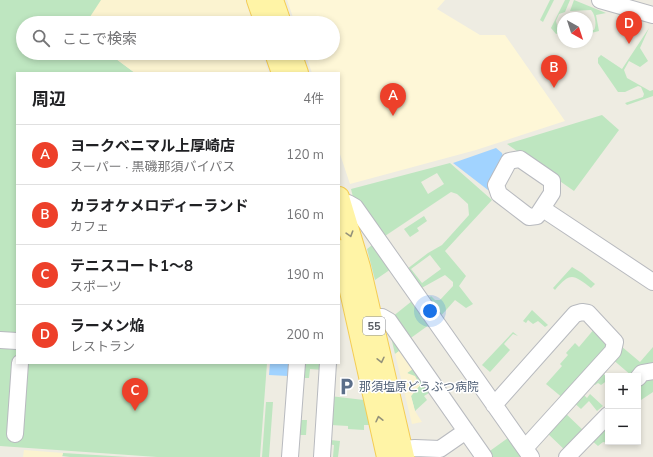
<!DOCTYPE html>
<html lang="ja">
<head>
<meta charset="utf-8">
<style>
  body { margin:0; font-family:"Nunito Sans","Noto Sans JP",sans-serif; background:#f6f6f6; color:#202124 }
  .controls { position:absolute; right:12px; bottom:12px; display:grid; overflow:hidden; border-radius:0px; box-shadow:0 2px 6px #0003 }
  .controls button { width:36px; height:36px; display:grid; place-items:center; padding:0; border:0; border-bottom:1px solid #e0e0e0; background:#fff; color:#202124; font:20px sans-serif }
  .compass { position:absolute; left:557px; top:12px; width:36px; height:36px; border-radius:50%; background:#fff; box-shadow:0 2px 6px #0003; rotate:141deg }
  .you { position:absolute; left:430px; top:311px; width:14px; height:14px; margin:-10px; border:3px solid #fff; border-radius:50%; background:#1a73e8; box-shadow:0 0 0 6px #1a73e833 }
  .badge { display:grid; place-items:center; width:26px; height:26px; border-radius:50%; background:#ed402a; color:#fff; font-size:13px; font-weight:700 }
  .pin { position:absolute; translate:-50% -33px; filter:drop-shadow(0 1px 2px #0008) }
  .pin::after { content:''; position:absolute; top:21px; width:14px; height:12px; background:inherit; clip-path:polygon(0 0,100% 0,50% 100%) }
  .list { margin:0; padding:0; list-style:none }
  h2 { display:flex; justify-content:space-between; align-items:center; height:52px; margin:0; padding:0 16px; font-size:17px }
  h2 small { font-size:13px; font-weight:400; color:#757577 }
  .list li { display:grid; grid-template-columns:26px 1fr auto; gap:12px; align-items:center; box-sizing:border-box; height:60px; padding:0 16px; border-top:1px solid #e0e0e0 }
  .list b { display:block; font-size:15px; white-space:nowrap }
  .list p { margin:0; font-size:13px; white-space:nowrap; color:#757577 }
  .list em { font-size:13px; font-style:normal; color:#757577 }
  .icon { flex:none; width:22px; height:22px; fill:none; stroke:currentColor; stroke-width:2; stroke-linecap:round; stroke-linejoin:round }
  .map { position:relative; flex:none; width:653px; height:457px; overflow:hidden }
  .search { position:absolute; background:#fff; box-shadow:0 2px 6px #0003; left:16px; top:16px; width:324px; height:44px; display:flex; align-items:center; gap:10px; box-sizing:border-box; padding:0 14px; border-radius:22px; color:#757577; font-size:15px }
  .panel { position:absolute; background:#fff; box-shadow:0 2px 6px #0003; left:16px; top:72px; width:324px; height:292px; border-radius:0px }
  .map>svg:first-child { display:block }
</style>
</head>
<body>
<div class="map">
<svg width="653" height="457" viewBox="0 0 653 457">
  <rect width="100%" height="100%" fill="#eeece2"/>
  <!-- commercial -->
  <path fill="#fef7d7" d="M287,0H445L437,9L480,35H505L565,121L476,150L350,184L339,151V73H312L305,53H333V23H295Z"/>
  <!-- green -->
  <path fill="#bee6c0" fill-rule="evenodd" d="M0,0H147L129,23H23V53H108L135,73H17V363H267L260,457H157L0,446Z
    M550,0H554L543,22L540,20Z
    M565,0H570L565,12L559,14L556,21L559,33L556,34L551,28Z
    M574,0L606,13L596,15L599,31L587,34V31L594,30C597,25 595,14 591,10L570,11Z
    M649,28L640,48L648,61L640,67L629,61L624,70L627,78L650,91L653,90V96L627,105L625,103L643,97L644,94L641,87L638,86L625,92H618L598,63V58L601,55L622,69Z
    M602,115L619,130L574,191L507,144Z
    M450,163L492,200L445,251L466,276L459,286L473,304L466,308L455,300L439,318L426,302L431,296L435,300H440L453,286V282L445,275L418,290L407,269L428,253L442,245L469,215L468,204L457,194L451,192L382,238L353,197L351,189ZM437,173L444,184L428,194L421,182ZM430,255L441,269L422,283L411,269Z
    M424,216L427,221L417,228L419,231L410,237L404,229Z
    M376,242L394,267L375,280L367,249Z
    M572,267L582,273L595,284L591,288C573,274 570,272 555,290L553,288Z
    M412,301L433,322L408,340L392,317Z
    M532,310L548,325L545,327L538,321L533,324L528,320L526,323L523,321Z
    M581,315L587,316L611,340L612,344L609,351L564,399L546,384L562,366L560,364L568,355L566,353L575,343L579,347L595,328L582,318L566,334L567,336L562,342L555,340L576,317Z
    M389,328L434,390L424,396L427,400L415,411L411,396L420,385L407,373L415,367L402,349L395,354Z
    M513,332L518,336L513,334L504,344L510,350L490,372L482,365Z
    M621,346L640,362L653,347V367L632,376L611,358Z
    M306,363H320L324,370L310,369L309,378H302L303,366Z
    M600,371L608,378V380L601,385L598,383L595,385L589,382Z
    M646,376L653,378V392L638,402V386Z
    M581,392L587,398L590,394L603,406L597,411L589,401L581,409L572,401Z
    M330,396L364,400L370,425H364V430L348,429V426L331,425L330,440L340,441L338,457H333L334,445L327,444Z
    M266,402H273L269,457H262Z
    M563,411L585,432L567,452L545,431Z
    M299,420H307L306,435H298Z
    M602,426L608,431V442H610L609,443L603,442L598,446L590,439Z
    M512,435L526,457H490L487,453Z
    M63,453L128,457H70L62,456Z"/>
  <!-- sand -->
  <path fill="#fbf3d0" d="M101,0H245L253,23H86Z
    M108,53H262L269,73H135Z
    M402,349L416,367L407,373L415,376L420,385L411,396L415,411L422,422L412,424L395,354Z
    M24,450L63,453L62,457H23Z"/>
  <!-- water -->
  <path fill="#a1d3ff" d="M496,148L502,153L504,162L488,190L453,163Z
    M270,363H289L288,376L269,375Z"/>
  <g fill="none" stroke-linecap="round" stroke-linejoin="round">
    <defs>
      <path id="minor" d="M600,0L653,15
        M520,159L552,181V193L537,216L529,217L499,194L496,185L509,161Z
        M341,203H348L355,207L531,457
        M543,209L653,282
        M372,318L382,317L389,321L484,457
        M0,340L17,341
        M638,378L642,373L653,371
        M494,405L575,314L582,312L588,313L615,342L613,351L525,448
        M15,434L20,363
        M402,449L415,448L440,449L466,431
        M290,457L297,363
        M322,457L328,363
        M567,457L608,415"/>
      <path id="major" d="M257,0L265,23
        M273,0L281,23
        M275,53L282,73
        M291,53L298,73
        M339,197L360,267L404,457
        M339,250L346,273L387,457"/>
    </defs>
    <!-- minor casing -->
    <use href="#minor" stroke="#b8babf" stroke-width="18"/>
    <!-- major casing -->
    <use href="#major" stroke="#f4cd55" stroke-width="22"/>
    <!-- minor -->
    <use href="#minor" stroke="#fff" stroke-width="16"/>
    <!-- major -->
    <use href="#major" stroke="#fff4a6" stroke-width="20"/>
  </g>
  <!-- one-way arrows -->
  <defs><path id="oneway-chevron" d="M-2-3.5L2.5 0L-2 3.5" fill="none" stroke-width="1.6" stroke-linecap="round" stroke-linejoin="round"/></defs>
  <g stroke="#94927b">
    <use href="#oneway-chevron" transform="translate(350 234) rotate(73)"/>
    <use href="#oneway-chevron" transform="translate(381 360) rotate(77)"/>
    <use href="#oneway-chevron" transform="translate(379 419) rotate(-103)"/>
  </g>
  <!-- icons -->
  <defs>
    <symbol id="parking-bare" viewBox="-9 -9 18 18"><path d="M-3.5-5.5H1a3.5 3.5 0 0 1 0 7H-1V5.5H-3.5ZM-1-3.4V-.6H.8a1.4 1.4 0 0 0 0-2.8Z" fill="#5c6f8a" stroke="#fff" stroke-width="2.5" paint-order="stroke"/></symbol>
  </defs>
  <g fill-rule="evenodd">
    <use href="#parking-bare" x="334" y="374" width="25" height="25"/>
  </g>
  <g text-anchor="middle" stroke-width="3" stroke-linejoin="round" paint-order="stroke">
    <!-- shield labels -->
    <rect fill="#fff" stroke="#8c8e92" stroke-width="1" x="363" y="317" width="22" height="18" rx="3"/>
    <g font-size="11" font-weight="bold" fill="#5b5e64">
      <text x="374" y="330">55</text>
    </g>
    <!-- service labels -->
    <g font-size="12" fill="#4e5e75" stroke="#fff" text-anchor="start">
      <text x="359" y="391">那須塩原どうぶつ病院</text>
    </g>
  </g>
</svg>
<div class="controls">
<button>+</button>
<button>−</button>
</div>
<svg class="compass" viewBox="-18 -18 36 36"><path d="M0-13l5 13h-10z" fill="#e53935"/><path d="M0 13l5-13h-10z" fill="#757577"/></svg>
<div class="you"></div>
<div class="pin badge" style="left:393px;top:116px">A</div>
<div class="pin badge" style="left:554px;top:88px">B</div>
<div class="pin badge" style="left:135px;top:411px">C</div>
<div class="pin badge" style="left:629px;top:44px">D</div>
<div class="search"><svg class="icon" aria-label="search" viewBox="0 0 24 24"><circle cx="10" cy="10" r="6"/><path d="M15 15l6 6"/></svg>ここで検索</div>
<section class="panel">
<h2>周辺<small>4件</small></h2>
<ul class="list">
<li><span class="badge">A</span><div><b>ヨークベニマル上厚崎店</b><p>スーパー · 黒磯那須バイパス</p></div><em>120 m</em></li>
<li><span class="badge">B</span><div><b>カラオケメロディーランド</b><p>カフェ</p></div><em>160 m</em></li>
<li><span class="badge">C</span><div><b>テニスコート1～8</b><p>スポーツ</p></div><em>190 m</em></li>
<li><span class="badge">D</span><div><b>ラーメン焔</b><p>レストラン</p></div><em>200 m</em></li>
</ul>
</section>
</div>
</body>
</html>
